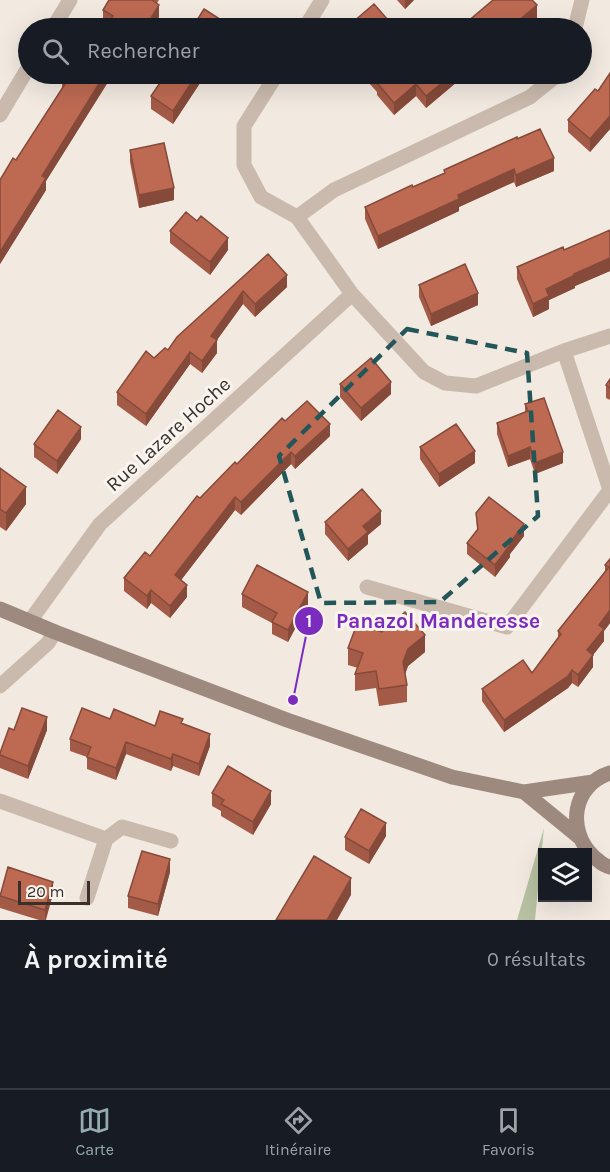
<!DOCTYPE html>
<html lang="fr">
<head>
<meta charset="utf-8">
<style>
  body { margin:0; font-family:Karla,sans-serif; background:#20242c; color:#f1f3f6 }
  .controls { position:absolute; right:18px; bottom:18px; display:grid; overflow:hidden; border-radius:0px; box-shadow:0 6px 24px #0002 }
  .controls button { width:54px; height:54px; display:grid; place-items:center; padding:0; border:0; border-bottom:2px solid #363941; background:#171b24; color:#f1f3f6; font:30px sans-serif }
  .scale { position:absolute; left:18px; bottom:15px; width:72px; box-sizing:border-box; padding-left:6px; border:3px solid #392f2b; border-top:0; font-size:16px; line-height:21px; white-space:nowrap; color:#392f2b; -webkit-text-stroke:4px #faf4ee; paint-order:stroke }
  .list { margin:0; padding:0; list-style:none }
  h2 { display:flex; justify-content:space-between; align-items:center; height:78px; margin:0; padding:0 24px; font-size:26px }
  h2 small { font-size:20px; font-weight:400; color:#9ea1a6 }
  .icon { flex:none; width:33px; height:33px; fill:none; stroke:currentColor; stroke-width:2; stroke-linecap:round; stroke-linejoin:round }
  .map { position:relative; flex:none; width:610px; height:920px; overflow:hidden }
  .search { position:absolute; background:#171b24; box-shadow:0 6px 24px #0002; left:18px; right:18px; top:18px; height:66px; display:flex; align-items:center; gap:15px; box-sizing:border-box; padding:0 21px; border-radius:33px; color:#9ea1a6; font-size:22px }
  .sheet { height:168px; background:#171b24 }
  nav { display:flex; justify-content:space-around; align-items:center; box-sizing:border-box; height:84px; border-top:2px solid #363941; background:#171b24; font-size:16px; color:#9ea1a6 }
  nav a { display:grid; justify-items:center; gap:3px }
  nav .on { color:#94acaf }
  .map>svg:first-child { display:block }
</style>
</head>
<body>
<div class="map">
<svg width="610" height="920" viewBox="0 0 610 920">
  <rect width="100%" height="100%" fill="#f2eae1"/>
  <!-- green -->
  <path fill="#b7c1a2" d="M544,828L535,920H517Z"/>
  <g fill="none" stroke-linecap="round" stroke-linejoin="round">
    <!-- street -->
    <path stroke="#cabaad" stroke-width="15" d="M53,28L70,0
      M305,28L322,0
      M575,28L582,0
      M277,74L244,126V165L261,197L297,217L352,294L424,372L445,383L476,386L564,351L610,336
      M0,115L28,68
      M297,217L334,190L530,97L556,76L557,74
      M564,351L610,490
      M367,587L507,627L610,490
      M30,621L100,524L352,294
      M0,686L48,643L55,632
      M0,801L106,839L87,898
      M106,839L122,827L171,841"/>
    <!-- secondary -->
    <path stroke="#9e897f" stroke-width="15" d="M0,609L55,632L287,720L452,777L524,792L593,782
      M610,773C572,785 566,831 594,857C599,861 603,866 610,867
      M524,792L579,837"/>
  </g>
  <!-- wall -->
  <path fill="#a35b47" d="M109,0H159L157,3L159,17L152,28H105L107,25L103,22V10Z
    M397,0H414L405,9Z
    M610,73V129L590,152L568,132V120L598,91Z
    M64,74H113L46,181V190L0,264V180L16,160L62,88V78Z
    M166,74H206L173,124L151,109V96Z
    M361,74H473L467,79L464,76L426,108L416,96L394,115L377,95V92Z
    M517,139L554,171L516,187L514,182L459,207V211L378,249L365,219V207L444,173V170Z
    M130,150L174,200L139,208L130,162Z
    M610,230V271L575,286V288L549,300V309L533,317L517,279V267L564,250Z
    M170,231L228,250L210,275L170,243Z
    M268,254L287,287L255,317L243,304L217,340V353L202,373L190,364L146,426L117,405V392L154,358L168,350Z
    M419,285L478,305L431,326L419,297Z
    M610,379V400L606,398V385Z
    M340,384L391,394L361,421L340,397Z
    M525,404L563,463L535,474L530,459L508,467L497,434V423L525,412Z
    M285,421L330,436L295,469L291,464L241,515L235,510L181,580L187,597L170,618L151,603L147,609L124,591V578L150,556L200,498L237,464Z
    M81,439L57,474L34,457V444Z
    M420,447L475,463L439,487L420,459Z
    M0,468L26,504L6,531L0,527Z
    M476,513L524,536L510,554V557L495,577L467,554V543L477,530Z
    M325,522L381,524L368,535V544L348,561L325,534Z
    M610,559V623L604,631V641L593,655V667L578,687L572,683L568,688L504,732L482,701V689L532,673L558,638V631L605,571V565Z
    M242,594L308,604L288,642L272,634V623L242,607Z
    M348,648L425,652L408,666L405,674L407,685V702L379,706L376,688L355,691V674L358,668L348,665Z
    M110,719L155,726L183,724L210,746L199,776L173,766L171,771L126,754L116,780L87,769V757L70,751V739Z
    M14,730H47L28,779L0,768V753Z
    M212,793L271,804L253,835L221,816V811L212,806Z
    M386,836L369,864L345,850V837Z
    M170,872L158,916L128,908V896Z
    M0,893L53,894L46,920H39L0,908Z"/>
  <!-- shaded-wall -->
  <path fill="#854a3a" d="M405,0H414L405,9Z
    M159,5V17L152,28H145Z
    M537,5V18L525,28H510Z
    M105,74H113L46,181V190L0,264V252L42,176Z
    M197,74H206L173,124V111Z
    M453,74H464V76L426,108V96Z
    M467,74H473L467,79Z
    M416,84V96L394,115V103Z
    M610,116V129L590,152V139Z
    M554,158V171L516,187V175Z
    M514,169V182L459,207V211L378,249V236L458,195Z
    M174,188V200L139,208V195Z
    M228,238V250L210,275V262Z
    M610,258V271L575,286V288L549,300V309L533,317V304L546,289L574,274Z
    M287,275V287L255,317V304Z
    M243,291V304L211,348V336Z
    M478,293V305L431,326V314Z
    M217,340V353L202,373V361Z
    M190,352V364L146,426V414Z
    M391,382V394L361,421V408Z
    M330,424V436L295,469V456Z
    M81,427V439L57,474V461Z
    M530,447V459L508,467V456Z
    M475,451V463L439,487V474Z
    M291,452V464L241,515V502Z
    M563,452V463L535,474V463Z
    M26,487V504L6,531V513Z
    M235,497V510L175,588V575Z
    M381,511V524L368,535V544L348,561V549L363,526Z
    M524,524V536L510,554V557L495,577V565L509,544Z
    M187,585V597L170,618V606Z
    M151,590V603L147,609V596Z
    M308,592V604L288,642V630Z
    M610,610V623L604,631V641L593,655V667L578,687V675L587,650L599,625Z
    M425,635V652L408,666L403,680V662L408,649Z
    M572,670V683L568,688L504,732V720Z
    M47,717V730L28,779V766Z
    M210,734V746L199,776V764Z
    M126,742V754L116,780V768Z
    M173,754V766L171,771V759Z
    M271,791V804L253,835V822Z
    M386,823V836L369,864V851Z
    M170,859V872L158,916V904Z
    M351,878V895L337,920H327Z
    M53,882V894L45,920V910Z"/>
  <!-- building -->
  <path fill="#be6a53" stroke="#854a3a" stroke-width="1.5" d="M109,0H152L159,5L145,28H137L134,27L133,28H105L113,16L103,10Z
    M493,0H532L537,5L510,28H460Z
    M374,4L395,28H346Z
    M204,9L229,25L227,28H192Z
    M446,24L451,28H441Z
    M610,73V116L590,139L568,120L595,89L598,91Z
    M64,74H105L42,176L46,178L0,252V180L13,158L16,160L67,81L62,78Z
    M166,74H197L173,111L151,96Z
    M372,74H453L426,96L416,84L394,103L377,83L378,81Z
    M540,129L554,158L516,175L514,169L458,195L459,199L378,236L365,207L412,185L413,187L445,173L444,170L517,137V139Z
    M164,143L174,188L139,195L130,150Z
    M186,212L197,221L201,216L228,238L210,262L170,231Z
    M610,230V258L574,274L575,275L546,289L549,296L533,304L517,267L563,247L564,250Z
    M268,254L287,275L255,304L243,291L211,336L217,340L202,361L190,352L146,414L117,392L146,351L154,358L165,348L168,350L177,337Z
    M465,264L478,293L431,314L419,285Z
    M371,358L391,382L361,408L340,384Z
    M610,379V388L606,385Z
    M544,398L563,452L535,463L530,447L508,456L497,423L528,411L525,404Z
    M307,401L330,424L295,456L291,452L241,502L235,497L175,575L187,585L170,606L151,590L147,596L124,578L145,552L150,556L197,496L200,498L235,462L237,464L282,418L285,421Z
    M58,410L81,427L57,461L34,444Z
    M456,424L475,451L439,474L420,447Z
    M0,468L26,487L6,513L0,509Z
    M362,489L381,511L363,526L368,532L348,549L325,522Z
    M489,497L524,524L509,544L510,545L495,565L467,543L478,529L476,513Z
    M610,559V610L599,625L604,629L587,650L593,655L578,675L572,670L568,676L504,720L482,689L523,660L532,673L561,634L558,631L609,567L605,565Z
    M257,565L308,592L288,630L272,622L277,613L242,594Z
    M405,612L425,635L408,649L403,662L407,685L379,689L376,671L355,674L363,653L348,648L357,624L382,632Z
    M22,708L47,717L28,766L0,755V753L9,728L14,730Z
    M82,708L110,719L114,709L155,726L160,711L183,719L181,723L210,734L199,764L173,754L171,759L126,742L116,768L87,757L91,747L70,739Z
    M228,766L271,791L253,822L221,804L224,800L212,793Z
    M361,809L386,823L369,851L345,837Z
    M142,851L170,859L158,904L128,896Z
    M314,856L351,878L327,920H276Z
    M8,867L53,882L45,910L0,896Z"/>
  <!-- marked area -->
  <path fill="none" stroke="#235658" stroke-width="4.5" stroke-dasharray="12 8" stroke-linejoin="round" d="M407,329L527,353L538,516L440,602L321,603L279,456Z"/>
  <g text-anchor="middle" stroke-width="6" stroke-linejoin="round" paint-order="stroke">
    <!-- street labels -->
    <g font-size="20" fill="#392f2b" stroke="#faf4ee">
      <text transform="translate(168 434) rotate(-42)" y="7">Rue Lazare Hoche</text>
    </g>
  </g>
  <!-- callouts -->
  <path fill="none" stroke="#7b2cbf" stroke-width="2" d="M293 700L309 621"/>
  <g fill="#7b2cbf" stroke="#faf4ee" stroke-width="2">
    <circle cx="293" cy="700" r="6"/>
    <circle cx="309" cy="621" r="15"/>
  </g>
  <g font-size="18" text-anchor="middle" font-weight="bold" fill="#fff">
    <text x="309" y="627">1</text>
  </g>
  <g font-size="21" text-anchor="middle" font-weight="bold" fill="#7b2cbf" stroke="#faf4ee" stroke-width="6" stroke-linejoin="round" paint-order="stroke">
    <text x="438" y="628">Panazol Manderesse</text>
  </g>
</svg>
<div class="controls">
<button><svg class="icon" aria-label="layers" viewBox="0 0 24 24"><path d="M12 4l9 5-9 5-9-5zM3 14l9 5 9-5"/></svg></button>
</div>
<div class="scale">20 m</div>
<div class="search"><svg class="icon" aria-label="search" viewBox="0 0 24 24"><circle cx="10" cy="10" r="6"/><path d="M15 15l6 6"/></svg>Rechercher</div>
</div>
<section class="sheet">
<h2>À proximité<small>0 résultats</small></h2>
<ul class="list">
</ul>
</section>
<nav>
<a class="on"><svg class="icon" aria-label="map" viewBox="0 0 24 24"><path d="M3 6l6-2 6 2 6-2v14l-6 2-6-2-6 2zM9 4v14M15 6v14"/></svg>Carte</a>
<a><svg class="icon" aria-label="directions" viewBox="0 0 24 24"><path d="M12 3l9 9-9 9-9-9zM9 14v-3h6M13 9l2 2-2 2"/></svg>Itinéraire</a>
<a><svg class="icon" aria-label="saved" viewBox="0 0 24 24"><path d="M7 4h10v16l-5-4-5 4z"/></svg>Favoris</a>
</nav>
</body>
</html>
